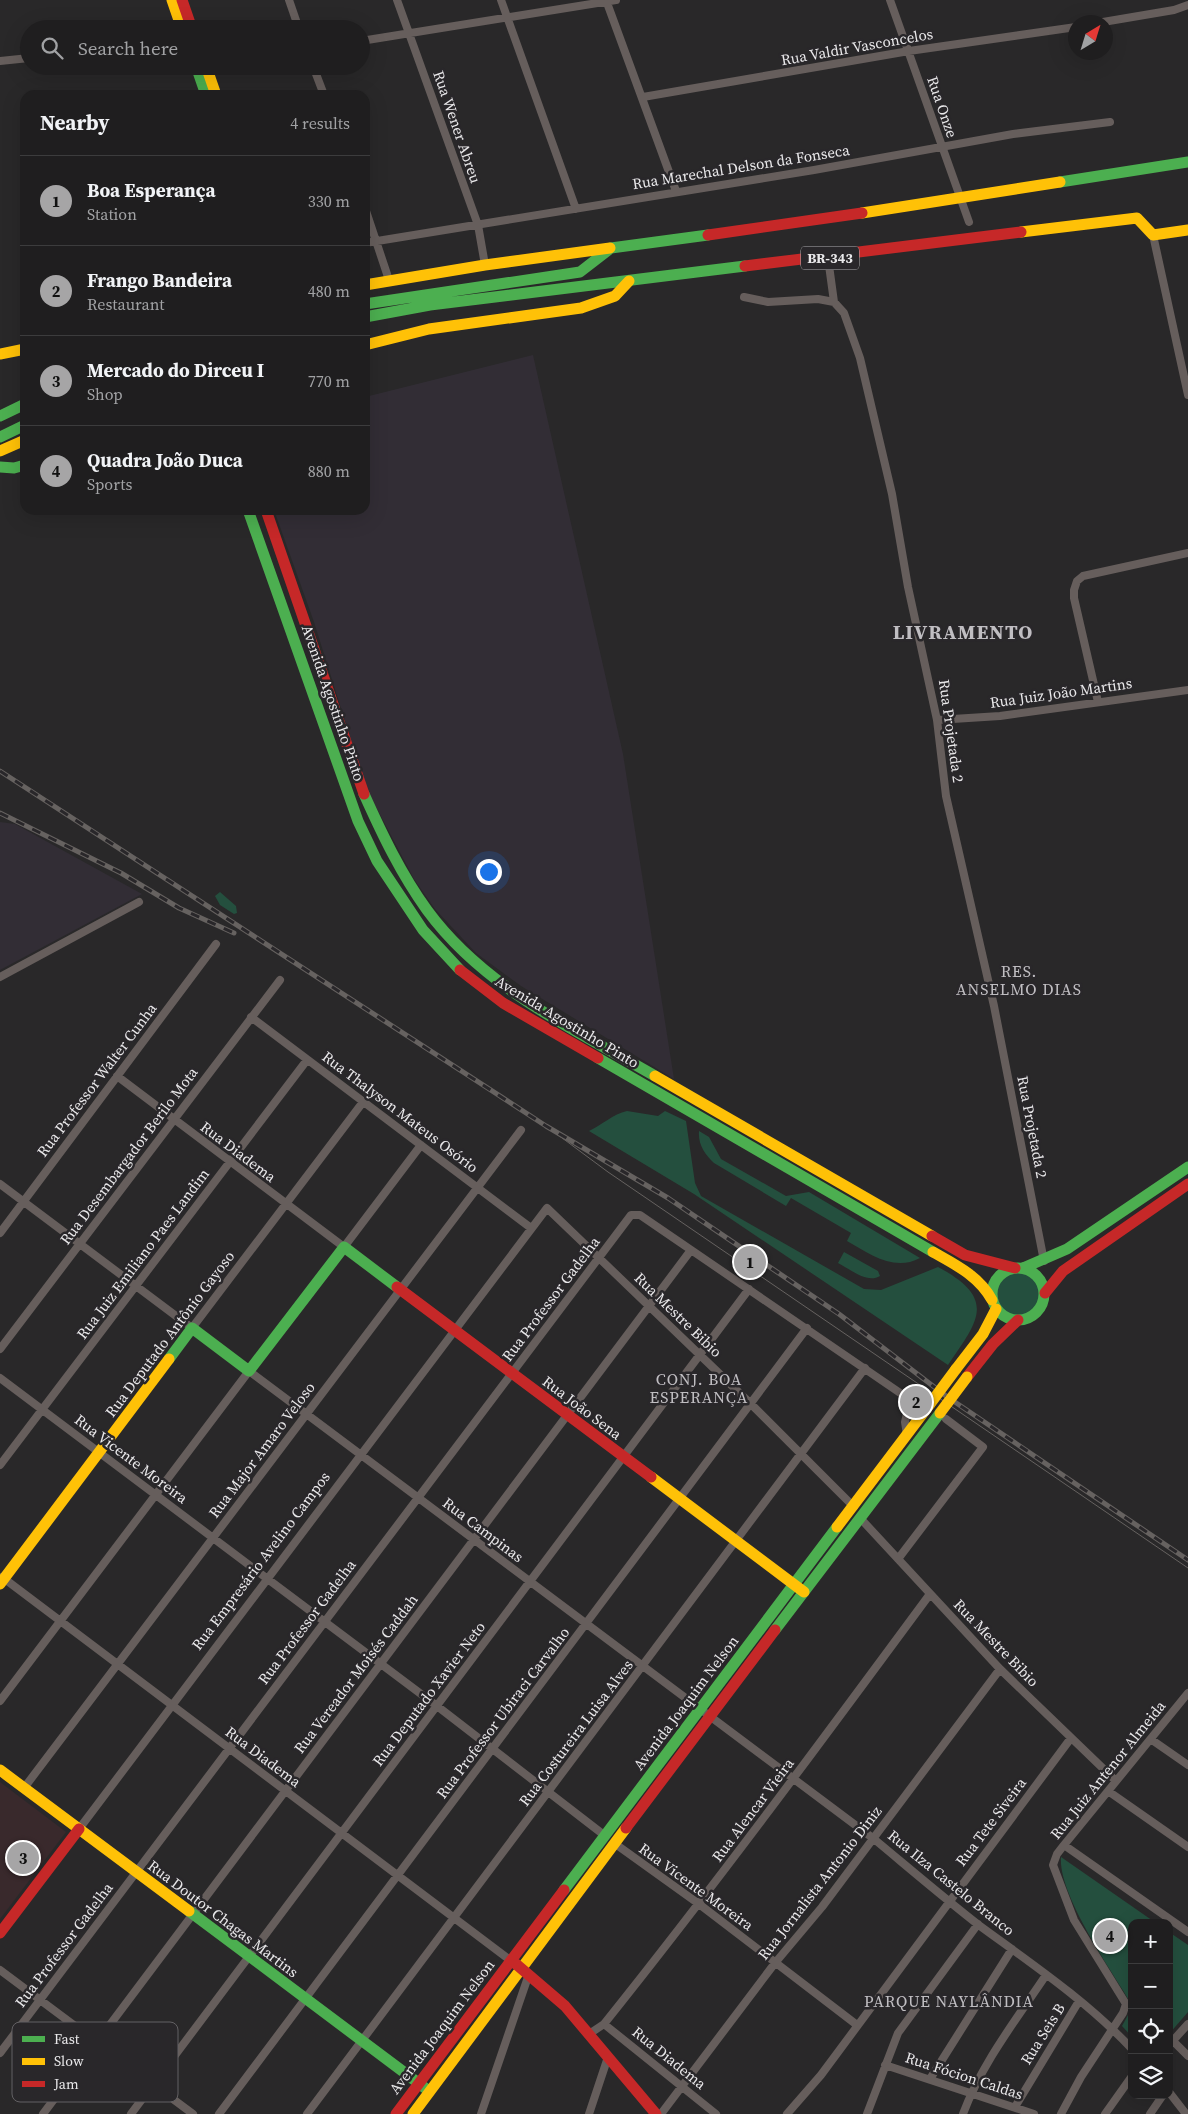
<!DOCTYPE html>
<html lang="en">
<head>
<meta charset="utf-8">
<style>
  body { margin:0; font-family:"Source Serif 4",serif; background:#2c2b2c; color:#f1f3f6 }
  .controls { position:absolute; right:15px; bottom:15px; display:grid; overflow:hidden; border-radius:10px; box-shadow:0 5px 20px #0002 }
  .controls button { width:45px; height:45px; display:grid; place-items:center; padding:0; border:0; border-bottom:1px solid #3c3c3d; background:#1f1e1f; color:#f1f3f6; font:25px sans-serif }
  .compass { position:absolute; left:1068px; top:15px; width:45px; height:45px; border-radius:50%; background:#1f1e1f; box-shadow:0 5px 20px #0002; rotate:38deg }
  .you { position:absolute; left:488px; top:871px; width:18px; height:18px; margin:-12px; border:4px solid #fff; border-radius:50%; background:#1a73e8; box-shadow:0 0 0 8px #1a73e833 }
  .badge { display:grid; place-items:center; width:32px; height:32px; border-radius:50%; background:#a6a5a6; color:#111; font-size:16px; font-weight:700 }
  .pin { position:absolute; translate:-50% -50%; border:2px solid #fff; box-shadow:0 1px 5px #0006 }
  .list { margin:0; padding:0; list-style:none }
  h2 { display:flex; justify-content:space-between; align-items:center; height:65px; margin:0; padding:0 20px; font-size:21px }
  h2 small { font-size:16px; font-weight:400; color:#a1a2a4 }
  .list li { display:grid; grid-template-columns:32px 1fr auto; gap:15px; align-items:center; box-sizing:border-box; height:90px; padding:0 20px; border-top:1px solid #3c3c3d }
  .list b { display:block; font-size:19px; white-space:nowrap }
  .list p { margin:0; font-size:16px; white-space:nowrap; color:#a1a2a4 }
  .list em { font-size:16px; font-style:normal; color:#a1a2a4 }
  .icon { flex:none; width:28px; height:28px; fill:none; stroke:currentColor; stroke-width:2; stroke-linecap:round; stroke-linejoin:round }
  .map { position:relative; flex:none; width:1188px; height:2114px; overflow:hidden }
  .search { position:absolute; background:#1f1e1f; box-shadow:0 5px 20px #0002; left:20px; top:20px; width:350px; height:55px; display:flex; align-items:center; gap:12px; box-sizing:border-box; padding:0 18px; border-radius:28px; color:#a1a2a4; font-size:19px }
  .panel { position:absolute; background:#1f1e1f; box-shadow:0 5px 20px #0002; left:20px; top:90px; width:350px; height:425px; border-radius:15px }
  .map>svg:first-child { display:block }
</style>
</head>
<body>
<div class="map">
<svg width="1188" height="2114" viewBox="0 0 1188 2114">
  <rect width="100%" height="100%" fill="#292829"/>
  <!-- commercial -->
  <path fill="#39292c" d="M0,1782L66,1832L0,1919Z"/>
  <!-- built -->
  <path fill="#322d35" d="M533,355L623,754L674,1079L521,986L476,953L435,909L414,879L366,788L314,622L274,510H365V397Z
    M0,822L15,824L142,894L0,970Z"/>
  <!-- green -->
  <path fill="#244f3e" d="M220,892L236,906L237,913L234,914L220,905L215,896Z
    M627,1111L658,1116L665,1111L686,1121L695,1183L701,1196L864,1289L881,1290L938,1267C998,1299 978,1321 948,1365L694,1194L589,1131C602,1125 613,1114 627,1111Z
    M699,1131L709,1137L721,1159L786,1196L809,1192L920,1258C894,1272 870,1254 847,1241L851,1233L791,1198L786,1206L714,1163C705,1154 698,1145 699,1131Z
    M844,1252L878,1271L880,1276C867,1284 850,1269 838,1263Z
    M994 1295a23 23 0 1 1 46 0a23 23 0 1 1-46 0Z
    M1061,1857L1156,1923H1132V2037L1122,2026L1128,2015L1131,2003C1111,1970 1058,1894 1061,1857Z
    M1169,1932L1188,1945V2012L1169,2034Z"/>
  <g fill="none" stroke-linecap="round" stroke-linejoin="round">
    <!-- street -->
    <path stroke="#665e5c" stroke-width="8" d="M289,0L299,29
      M397,0L478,225L485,265
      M501,0L576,209
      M606,0L676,191
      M890,0L969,222
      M1103,22L1174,10L1188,5
      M361,41L616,0
      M0,61L29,58
      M313,66L324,95
      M643,97L909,51L1076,27
      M365,208L389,280
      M1153,235L1188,395
      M365,243L814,170L1013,134L1110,122
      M828,258L834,302
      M744,297L768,302L818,299L834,302L844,313L860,358L892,494L908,587L937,720L946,796L994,1006L1044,1261
      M1098,702L1074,598V590L1077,581L1083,576L1188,553
      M937,720L1000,716L1188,690
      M0,977L139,902
      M251,1017L531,1228
      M117,1076L344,1247L421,1145
      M0,1184L192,1328L363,1102
      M0,1233L216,944
      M0,1349L280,980
      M0,1378L437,1706L604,1835
      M0,1465L307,1060
      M861,1519L1000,1669L1116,1781
      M898,1559L983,1447L946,1419
      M2,1577L510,1960
      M0,1701L249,1371L874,1839C909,1868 944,1898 980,1926C1032,1964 1088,2002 1132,2049
      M1152,1740L1188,1765
      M24,1788L521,1130
      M1108,1791L1188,1847
      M79,1829L547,1208L752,1405L854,1507
      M614,1843L699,1904L857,2025
      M1064,1845L1188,1932
      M0,1970L193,2114
      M604,2024L716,2114
      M589,2034L604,2024C716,1884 823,1739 930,1594
      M1173,2041L1188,2056
      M1169,2045L1188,2024
      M0,2053L631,1215H640L906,1397L909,1404L905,1422L907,1435
      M885,2065L1034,2114
      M930,2079L1012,1949
      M1169,2092L1186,2114
      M1015,2107L1079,2001
      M43,2114L691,1250
      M131,2114L749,1289
      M219,2114L807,1328
      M307,2114L865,1368
      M481,2114L529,1974
      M589,2114L608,2057
      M661,2114L775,1963L822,1907L1000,1669
      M787,2114L821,2075L1071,1738
      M867,2114L898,2033L978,1924
      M963,2114C982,2063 1016,2020 1046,1975
      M1061,2114L1081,2077L1123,2013L1126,2004L1074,1920L1053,1865L1057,1854L1064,1845L1188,1693
      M1105,2114L1132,2076
      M1150,2114L1163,2095"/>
    <!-- fast -->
    <path stroke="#4caf50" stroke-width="11" d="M196,66L206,95
      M1060,182L1188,162
      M365,304L580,272L611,248L708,235
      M365,317L430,305L745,266
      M0,416L25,404
      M0,437L25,425
      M0,467L14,468L25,465
      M248,510L358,821L377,861L423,930L460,970
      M364,794C382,834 401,874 427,910C484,988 574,1029 655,1076
      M598,1058L933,1252
      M992 1294a26 26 0 1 1 52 0a26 26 0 1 1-52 0Z
      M1023,1268L1067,1249L1188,1167
      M169,1359L192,1328L249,1371L344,1247L397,1287
      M775,1630L940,1413
      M564,1890L837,1527
      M189,1911L425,2088"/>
    <!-- slow -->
    <path stroke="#ffc107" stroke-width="11" d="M172,0L182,29
      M206,66L216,95
      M862,213L1060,182
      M1021,232L1137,218L1153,235L1188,230
      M365,285L485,265L610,248
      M365,345L429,329L581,308L615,296L629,281
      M0,354L25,349
      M0,451L25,440
      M655,1076L932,1236
      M933,1252C956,1265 979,1276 992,1300
      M956,1369L983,1334L996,1309
      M651,1477L804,1592
      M837,1527L930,1404
      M0,1584L169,1359
      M0,1770L189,1911
      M413,2114L626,1828"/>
    <!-- jam -->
    <path stroke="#c62828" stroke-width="11" d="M182,0L192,29
      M708,235L862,213
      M745,266L1021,232
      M266,510L364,794
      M460,970L503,1003L598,1058
      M932,1236L965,1255L1015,1268
      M397,1287L651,1477
      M1045,1293L1063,1271L1188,1184
      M967,1377L993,1344L1018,1320
      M626,1828L775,1630
      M0,1933L79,1829
      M516,1964L565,2006L656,2114
      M396,2114L564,1890"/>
    <!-- tram -->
    <path stroke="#666260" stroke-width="1" d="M546,1126L608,1172L1188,1568"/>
    <defs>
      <path id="rail" d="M0,771L546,1126L668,1198L839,1314L946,1396L1188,1560
        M0,813L121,873L179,908L234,933"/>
    </defs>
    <!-- rail casing -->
    <use href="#rail" stroke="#666260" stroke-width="5"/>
    <!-- rail -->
    <use href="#rail" stroke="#29272a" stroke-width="3" stroke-dasharray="9" stroke-linecap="butt"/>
    <!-- slow-bridge -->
    <path stroke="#ffc107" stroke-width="11" d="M930,1404L956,1369
      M940,1413L967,1377"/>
  </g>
  <g text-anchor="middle" stroke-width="5" stroke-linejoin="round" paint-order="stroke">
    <!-- shield labels -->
    <rect fill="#29272a" stroke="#afaeb0" stroke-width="1" x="801" y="246.5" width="58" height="23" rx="4"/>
    <g font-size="14" font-weight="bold" fill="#e9e8ea">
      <text x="830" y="263">BR-343</text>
    </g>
    <!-- street labels -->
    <g font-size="15" fill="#e9e8ea" stroke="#29272a">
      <text transform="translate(857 47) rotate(-10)" y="5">Rua Valdir Vasconcelos</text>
      <text transform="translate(942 107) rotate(71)" y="5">Rua Onze</text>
      <text transform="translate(457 127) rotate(71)" y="5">Rua Wener Abreu</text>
      <text transform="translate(741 167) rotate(-9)" y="5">Rua Marechal Delson da Fonseca</text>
      <text transform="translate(1061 693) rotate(-8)" y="5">Rua Juiz João Martins</text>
      <text transform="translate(333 703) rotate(71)" y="5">Avenida Agostinho Pinto</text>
      <text transform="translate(951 731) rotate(82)" y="5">Rua Projetada 2</text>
      <text transform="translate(567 1022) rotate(31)" y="5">Avenida Agostinho Pinto</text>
      <text transform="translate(97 1080) rotate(-53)" y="5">Rua Professor Walter Cunha</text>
      <text transform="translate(400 1112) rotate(37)" y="5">Rua Thalyson Mateus Osório</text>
      <text transform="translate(1032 1127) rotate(79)" y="5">Rua Projetada 2</text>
      <text transform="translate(238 1152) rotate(37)" y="5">Rua Diadema</text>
      <text transform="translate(129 1156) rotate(-53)" y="5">Rua Desembargador Berilo Mota</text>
      <text transform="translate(143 1254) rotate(-53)" y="5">Rua Juiz Emiliano Paes Landim</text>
      <text transform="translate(551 1299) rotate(-53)" y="5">Rua Professor Gadelha</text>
      <text transform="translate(678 1315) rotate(44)" y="5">Rua Mestre Bibio</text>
      <text transform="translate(170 1334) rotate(-53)" y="5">Rua Deputado Antônio Gayoso</text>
      <text transform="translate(582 1408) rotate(37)" y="5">Rua João Sena</text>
      <text transform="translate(262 1450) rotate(-53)" y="5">Rua Major Amaro Veloso</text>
      <text transform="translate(131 1459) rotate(37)" y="5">Rua Vicente Moreira</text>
      <text transform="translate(483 1530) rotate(37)" y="5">Rua Campinas</text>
      <text transform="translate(261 1561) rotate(-53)" y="5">Rua Empresário Avelino Campos</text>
      <text transform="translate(307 1622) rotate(-53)" y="5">Rua Professor Gadelha</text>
      <text transform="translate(996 1643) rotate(46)" y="5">Rua Mestre Bibio</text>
      <text transform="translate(356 1674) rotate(-53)" y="5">Rua Vereador Moisés Caddah</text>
      <text transform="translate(429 1694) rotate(-53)" y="5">Rua Deputado Xavier Neto</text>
      <text transform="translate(686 1703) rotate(-53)" y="5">Avenida Joaquim Nelson</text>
      <text transform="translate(503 1713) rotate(-53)" y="5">Rua Professor Ubiraci Carvalho</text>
      <text transform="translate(576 1733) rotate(-53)" y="5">Rua Costureira Luisa Alves</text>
      <text transform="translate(263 1757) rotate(37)" y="5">Rua Diadema</text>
      <text transform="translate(1108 1770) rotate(-51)" y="5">Rua Juiz Antenor Almeida</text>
      <text transform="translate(753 1810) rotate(-53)" y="5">Rua Alencar Vieira</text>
      <text transform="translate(991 1822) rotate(-53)" y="5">Rua Tete Siveira</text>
      <text transform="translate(820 1883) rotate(-52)" y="5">Rua Jornalista Antonio Diniz</text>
      <text transform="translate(951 1883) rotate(39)" y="5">Rua Ilza Castelo Branco</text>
      <text transform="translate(696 1887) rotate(36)" y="5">Rua Vicente Moreira</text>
      <text transform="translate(223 1919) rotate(37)" y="5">Rua Doutor Chagas Martins</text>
      <text transform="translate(64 1945) rotate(-53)" y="5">Rua Professor Gadelha</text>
      <text transform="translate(442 2027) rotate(-53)" y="5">Avenida Joaquim Nelson</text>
      <text transform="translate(1043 2034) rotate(-58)" y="5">Rua Seis B</text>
      <text transform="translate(669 2058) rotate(39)" y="5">Rua Diadema</text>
      <text transform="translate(964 2076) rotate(18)" y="5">Rua Fócion Caldas</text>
    </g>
    <!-- neighbourhood labels -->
    <g font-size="16" letter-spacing="1" fill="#c0bec2" stroke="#29272a">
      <text x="1019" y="977">RES.<tspan x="1019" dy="18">ANSELMO DIAS</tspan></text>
      <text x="699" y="1385">CONJ. BOA<tspan x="699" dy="18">ESPERANÇA</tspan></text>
      <text x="949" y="2007">PARQUE NAYLÂNDIA</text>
    </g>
    <!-- district labels -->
    <g font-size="20" font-weight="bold" letter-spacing="1" fill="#c0bec2" stroke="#29272a">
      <text x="963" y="639">LIVRAMENTO</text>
    </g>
  </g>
  <!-- legend -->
  <rect x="12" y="2022" width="166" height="80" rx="8" fill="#29272a" stroke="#636164" stroke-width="1"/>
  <rect x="22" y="2036" width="23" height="6" fill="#4caf50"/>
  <rect x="22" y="2058" width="23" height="7" fill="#ffc107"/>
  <rect x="22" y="2081" width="23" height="6" fill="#c62828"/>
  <g font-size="14" fill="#e9e8ea">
    <text x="54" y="2044">Fast</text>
    <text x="54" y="2066">Slow</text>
    <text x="54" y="2089">Jam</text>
  </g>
</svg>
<div class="controls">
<button>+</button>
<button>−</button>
<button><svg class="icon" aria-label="locate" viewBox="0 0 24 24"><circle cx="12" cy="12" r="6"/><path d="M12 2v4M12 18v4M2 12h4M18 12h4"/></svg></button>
<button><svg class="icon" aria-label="layers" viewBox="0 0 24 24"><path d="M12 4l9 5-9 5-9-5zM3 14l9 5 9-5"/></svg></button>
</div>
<svg class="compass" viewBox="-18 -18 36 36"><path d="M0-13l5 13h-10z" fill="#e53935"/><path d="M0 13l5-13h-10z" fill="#a1a2a4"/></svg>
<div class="you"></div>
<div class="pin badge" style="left:750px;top:1262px">1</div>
<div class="pin badge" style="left:916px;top:1402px">2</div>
<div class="pin badge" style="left:23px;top:1858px">3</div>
<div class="pin badge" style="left:1110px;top:1936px">4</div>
<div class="search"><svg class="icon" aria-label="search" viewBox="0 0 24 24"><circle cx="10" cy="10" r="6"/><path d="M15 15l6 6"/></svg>Search here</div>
<section class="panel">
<h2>Nearby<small>4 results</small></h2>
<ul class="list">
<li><span class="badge">1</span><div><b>Boa Esperança</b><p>Station</p></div><em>330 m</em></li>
<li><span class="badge">2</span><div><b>Frango Bandeira</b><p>Restaurant</p></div><em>480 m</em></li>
<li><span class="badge">3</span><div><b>Mercado do Dirceu I</b><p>Shop</p></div><em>770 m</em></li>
<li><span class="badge">4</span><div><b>Quadra João Duca</b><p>Sports</p></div><em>880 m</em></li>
</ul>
</section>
</div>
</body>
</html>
